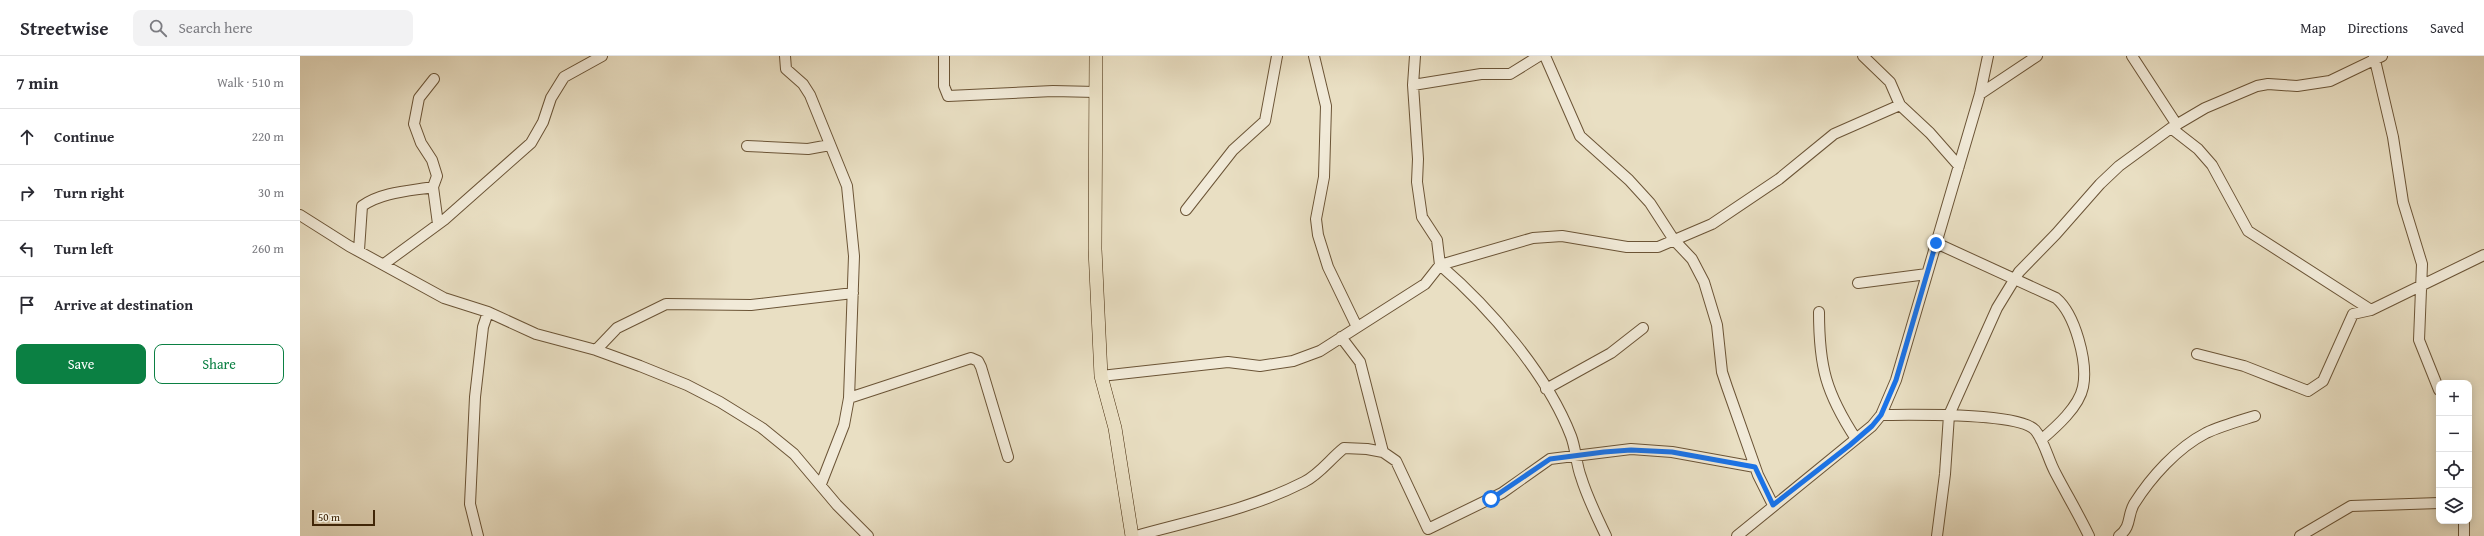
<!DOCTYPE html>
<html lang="en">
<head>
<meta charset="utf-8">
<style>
  body { margin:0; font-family:"Gentium Book Plus",serif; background:#f2f2f3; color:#2b2b33 }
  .controls { position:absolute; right:12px; bottom:12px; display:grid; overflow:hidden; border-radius:8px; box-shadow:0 2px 10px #0003 }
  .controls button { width:36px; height:36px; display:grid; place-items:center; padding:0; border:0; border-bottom:1px solid #e1e1e2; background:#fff; color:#2b2b33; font:20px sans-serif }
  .scale { position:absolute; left:12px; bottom:10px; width:63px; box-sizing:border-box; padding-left:4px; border:2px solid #412607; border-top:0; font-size:11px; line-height:14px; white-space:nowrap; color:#412607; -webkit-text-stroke:3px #f1ead8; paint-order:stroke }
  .stop { position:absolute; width:12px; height:12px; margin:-9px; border:3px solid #1a73e8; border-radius:50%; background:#fff }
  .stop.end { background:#1a73e8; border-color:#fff; box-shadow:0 1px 4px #0008 }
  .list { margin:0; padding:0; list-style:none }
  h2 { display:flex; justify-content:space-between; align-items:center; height:52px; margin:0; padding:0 16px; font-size:17px }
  h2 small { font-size:13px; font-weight:400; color:#7c7c81 }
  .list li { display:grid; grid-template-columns:26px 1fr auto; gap:12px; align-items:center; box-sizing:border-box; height:56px; padding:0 16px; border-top:1px solid #e1e1e2 }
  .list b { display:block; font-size:15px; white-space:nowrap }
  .list em { font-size:13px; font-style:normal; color:#7c7c81 }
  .actions { display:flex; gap:8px; padding:12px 16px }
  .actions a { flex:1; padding:9px 0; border:1px solid #0b8043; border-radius:8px; text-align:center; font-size:14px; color:#0b8043 }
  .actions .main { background:#0b8043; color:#fff }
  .icon { flex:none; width:22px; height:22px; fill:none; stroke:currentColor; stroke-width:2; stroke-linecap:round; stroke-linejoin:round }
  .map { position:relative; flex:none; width:2184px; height:480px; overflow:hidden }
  header { display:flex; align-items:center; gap:24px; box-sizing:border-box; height:56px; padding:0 20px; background:#fff; border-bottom:1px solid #e1e1e2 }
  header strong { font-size:19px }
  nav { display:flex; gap:22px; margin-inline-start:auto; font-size:14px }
  .search { width:280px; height:36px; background:#f2f2f3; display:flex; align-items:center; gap:10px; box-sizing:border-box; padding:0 14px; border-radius:8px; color:#7c7c81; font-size:15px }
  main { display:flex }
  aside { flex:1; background:#fff }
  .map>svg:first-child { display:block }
</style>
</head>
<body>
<header>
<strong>Streetwise</strong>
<div class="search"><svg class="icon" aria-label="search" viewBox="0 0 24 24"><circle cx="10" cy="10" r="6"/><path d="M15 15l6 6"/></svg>Search here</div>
<nav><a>Map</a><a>Directions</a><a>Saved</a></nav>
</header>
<main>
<aside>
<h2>7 min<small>Walk · 510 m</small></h2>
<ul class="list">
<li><svg class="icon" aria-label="ahead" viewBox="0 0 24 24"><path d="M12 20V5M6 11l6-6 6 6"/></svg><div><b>Continue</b></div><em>220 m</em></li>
<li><svg class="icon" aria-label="right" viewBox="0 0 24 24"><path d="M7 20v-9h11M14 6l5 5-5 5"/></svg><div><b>Turn right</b></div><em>30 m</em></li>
<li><svg class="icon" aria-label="left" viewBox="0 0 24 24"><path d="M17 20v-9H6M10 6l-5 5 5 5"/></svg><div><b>Turn left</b></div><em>260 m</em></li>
<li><svg class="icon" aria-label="arrive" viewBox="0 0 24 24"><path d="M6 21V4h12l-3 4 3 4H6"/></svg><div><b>Arrive at destination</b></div></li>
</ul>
<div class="actions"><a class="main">Save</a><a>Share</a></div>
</aside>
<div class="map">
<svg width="2184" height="480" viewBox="0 0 2184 480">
  <rect width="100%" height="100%" fill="#e9dfc3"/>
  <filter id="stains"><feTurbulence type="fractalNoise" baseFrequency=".005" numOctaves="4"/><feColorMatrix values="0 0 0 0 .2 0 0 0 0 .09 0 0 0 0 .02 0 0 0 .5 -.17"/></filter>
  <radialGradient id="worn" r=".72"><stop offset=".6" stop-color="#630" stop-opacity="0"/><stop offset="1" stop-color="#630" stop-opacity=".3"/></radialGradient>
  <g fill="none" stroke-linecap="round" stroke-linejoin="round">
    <defs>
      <path id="minor" d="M485,0L486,13L503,28L510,39L547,130L554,200L549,342L544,369L521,428
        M644,0V30L648,40L753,35L796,36
        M1014,0L1026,50L1024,121L1016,163L1018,179L1028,211L1057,271
        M1115,0L1113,29L1118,103L1117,126L1122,161L1137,184L1140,209C1190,252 1247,318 1271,380C1276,393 1276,408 1281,421C1287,441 1297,461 1306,480
        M1245,0L1280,80L1329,124L1350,147L1374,184L1392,203L1404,226L1417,269L1422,316L1427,331L1458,419L1473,449
        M1563,0L1590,26L1600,49L1630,77L1659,110
        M1832,0L1877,69
        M2074,0L2093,81L2103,146L2122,208L2119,284L2139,334
        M134,23L119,42L114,68L121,87L132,104L137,120L133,131L138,168
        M1113,29L1181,18H1210L1239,0
        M1680,38L1737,0
        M1871,72L1898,93L1912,109L1948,175L2071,254L2184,199
        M447,90L508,93L530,89
        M886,154L933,94L965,65L977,0
        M0,159L49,190L144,242L188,256L236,278L296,294L340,310L387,329L420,346L462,372L494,398L537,449L568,480
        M1636,187L1756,242C1775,258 1788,306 1783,331C1779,351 1756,371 1741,384
        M59,194L62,150C82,136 109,135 133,131
        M84,208L144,164L231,87L243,66L251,42L264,21L302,0
        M1558,227L1627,218
        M1519,256C1519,311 1526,337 1556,383
        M1041,281L1060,306L1083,396L1096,405L1128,473L1202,437L1250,403L1331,393L1372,396L1455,411
        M296,294L317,272L366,248L451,249L553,237
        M1897,298L1944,310L2008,335L2023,325L2053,258L2071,254
        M801,320L928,306L960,310L993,305L1020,295L1125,228L1140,209L1233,182L1262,180L1327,191H1358L1412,168L1479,123L1534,78L1600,49
        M1246,333L1311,297L1343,272
        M549,342L671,302L678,305L681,311L708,401
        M1581,359C1609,359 1718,356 1735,374C1745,386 1748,404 1756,418C1767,439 1779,459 1789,480
        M2164,465V480
        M178,480L170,448L175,341L183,271L188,256
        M836,480C893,464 951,453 1004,426C1020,418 1030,403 1044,392L1067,393L1083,396
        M1437,480L1572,370L1581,359L1596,324L1680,38L1688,0
        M1637,480L1645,418L1649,359L1697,252L1719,216L1756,178L1800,128L1819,110L1871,72L1905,52L1957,30L1968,28L1997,30L2030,25L2082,0
        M1819,480C1832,470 1827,460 1834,448C1851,421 1877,392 1906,377C1921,370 1939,365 1955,360
        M2000,480L2051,450L2139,447"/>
      <path id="major" d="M796,0L795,193L801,320L815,372L832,480"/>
    </defs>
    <!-- minor casing -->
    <use href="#minor" stroke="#6b5436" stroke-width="12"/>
    <!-- major casing -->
    <use href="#major" stroke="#412607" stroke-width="14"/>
    <!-- minor -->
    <use href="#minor" stroke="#f1ead8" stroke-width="10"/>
    <!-- major -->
    <use href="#major" stroke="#e9dfc3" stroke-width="13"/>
  </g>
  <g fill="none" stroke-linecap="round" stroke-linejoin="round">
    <!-- route -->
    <path stroke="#1a73e8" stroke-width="5" d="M1191,443L1250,403L1304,396L1331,394L1372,396L1455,411L1473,449L1550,389L1572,370L1581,359L1596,324L1636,187"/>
  </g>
  <rect width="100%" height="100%" filter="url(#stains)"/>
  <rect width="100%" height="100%" fill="url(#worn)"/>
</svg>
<div class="controls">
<button>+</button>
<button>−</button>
<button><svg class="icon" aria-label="locate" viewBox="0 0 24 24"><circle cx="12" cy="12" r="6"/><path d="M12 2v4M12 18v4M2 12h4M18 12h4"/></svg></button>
<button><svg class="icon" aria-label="layers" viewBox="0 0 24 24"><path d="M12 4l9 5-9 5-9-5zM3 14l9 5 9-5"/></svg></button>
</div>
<div class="scale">50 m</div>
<div class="stop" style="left:1191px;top:443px"></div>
<div class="stop end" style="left:1636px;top:187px"></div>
</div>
</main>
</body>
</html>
